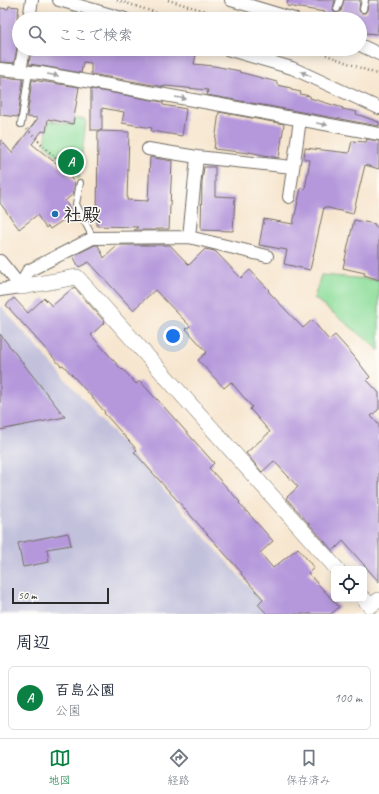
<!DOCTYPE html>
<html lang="ja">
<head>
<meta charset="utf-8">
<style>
  body { margin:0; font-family:Caveat,"Klee One",sans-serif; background:#f2f2f3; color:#1f2937 }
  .controls { position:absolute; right:12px; bottom:12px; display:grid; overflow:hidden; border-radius:6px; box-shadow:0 2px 10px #0003 }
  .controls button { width:36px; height:36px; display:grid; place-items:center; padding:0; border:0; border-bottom:1px solid #e0e1e3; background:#fff; color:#1f2937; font:20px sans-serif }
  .scale { position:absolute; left:12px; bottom:10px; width:97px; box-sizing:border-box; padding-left:4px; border:2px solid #2b2b2b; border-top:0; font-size:11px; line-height:14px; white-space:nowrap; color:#2b2b2b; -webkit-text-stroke:3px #fdfcf7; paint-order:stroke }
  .you { position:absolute; left:173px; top:336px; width:14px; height:14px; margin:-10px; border:3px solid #fff; border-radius:50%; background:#1a73e8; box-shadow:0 0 0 6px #1a73e833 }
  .badge { display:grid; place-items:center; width:26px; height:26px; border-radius:50%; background:#0b8043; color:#fff; font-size:13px; font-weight:700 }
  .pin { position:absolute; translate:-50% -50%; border:2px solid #fff; box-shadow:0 1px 4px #0006 }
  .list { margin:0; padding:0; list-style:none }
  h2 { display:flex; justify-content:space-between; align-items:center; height:52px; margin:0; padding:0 16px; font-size:17px }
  h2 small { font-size:13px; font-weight:400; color:#747a83 }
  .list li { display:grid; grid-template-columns:26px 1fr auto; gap:12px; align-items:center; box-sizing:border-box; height:64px; margin:0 8px 8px; padding:0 8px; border:1px solid #e0e1e3; border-radius:6px }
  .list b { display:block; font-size:15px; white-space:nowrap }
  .list p { margin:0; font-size:13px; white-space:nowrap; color:#747a83 }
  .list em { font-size:13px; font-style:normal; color:#747a83 }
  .icon { flex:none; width:22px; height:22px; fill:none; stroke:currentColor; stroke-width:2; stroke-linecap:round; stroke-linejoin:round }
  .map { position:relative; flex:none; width:379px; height:614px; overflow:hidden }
  .search { position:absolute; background:#fff; box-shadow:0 2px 10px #0003; left:12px; right:12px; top:12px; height:44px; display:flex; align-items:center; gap:10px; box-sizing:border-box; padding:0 14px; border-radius:22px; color:#747a83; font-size:15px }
  .sheet { height:124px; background:#fff }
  nav { display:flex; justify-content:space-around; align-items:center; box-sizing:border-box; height:56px; border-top:1px solid #e0e1e3; background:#fff; font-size:11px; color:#747a83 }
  nav a { display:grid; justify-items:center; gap:2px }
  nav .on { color:#0b8043 }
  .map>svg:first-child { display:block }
</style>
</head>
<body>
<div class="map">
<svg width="379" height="614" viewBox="0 0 379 614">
  <rect width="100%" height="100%" fill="#fdfcf7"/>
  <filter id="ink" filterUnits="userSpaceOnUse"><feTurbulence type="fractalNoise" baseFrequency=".025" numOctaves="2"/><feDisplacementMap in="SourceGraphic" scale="8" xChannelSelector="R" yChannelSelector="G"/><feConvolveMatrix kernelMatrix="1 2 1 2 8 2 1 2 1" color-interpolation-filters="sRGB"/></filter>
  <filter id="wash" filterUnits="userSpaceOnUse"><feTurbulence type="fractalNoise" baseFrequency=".012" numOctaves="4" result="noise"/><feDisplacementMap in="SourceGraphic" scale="16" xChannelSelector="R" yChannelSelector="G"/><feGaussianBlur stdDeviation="0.9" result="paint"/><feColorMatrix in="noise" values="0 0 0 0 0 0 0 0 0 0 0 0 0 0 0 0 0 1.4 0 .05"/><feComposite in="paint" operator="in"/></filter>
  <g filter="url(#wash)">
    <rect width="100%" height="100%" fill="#f7e6cf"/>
    <!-- industrial -->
    <path fill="#c2c1dc" d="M0,305L273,614H0Z"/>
    <!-- green -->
    <path fill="#90de9c" stroke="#5e8464" d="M74,118L86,120L79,179L45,144L49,121L73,125Z
      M321,275L379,280V351L375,346L314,298Z"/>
    <g id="blocks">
      <!-- building -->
      <path fill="#b598db" d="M288,0H335L333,10L334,12L338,13L341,11L344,0H360L359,10L360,12L362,13H365L367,10L369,0H379V19L377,34L365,33V31L360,30V19H324L325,12L287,6Z
        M9,6L19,7L16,32H19V44L17,48L14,63L0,62V8L8,9Z
        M31,49H159L196,55L194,64L214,66L240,71L239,72L277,82V85L291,88V90L301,92L300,94L310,96V98L343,108L342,109L357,112L356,114L379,122V126L207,95L208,90L165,86V87L91,74V63L83,62L81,73L42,66L29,64Z
        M0,77L23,79L18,117L0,115Z
        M32,80L79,87L73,124L48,119L46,132L42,131L32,144L53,161V160L65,172H66L75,183L73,194L65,201L72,211L69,212L71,215L50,229L48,226L46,228L37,215L19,229L0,203V139L12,153L38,118L27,117Z
        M91,89L163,102V105L186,109L182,136L151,131L152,128L122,123L124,112L102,108V130H91Z
        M219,112L284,124L279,158L249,152V153L214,149Z
        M98,131L129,132L127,200L148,201L150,157L172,161L169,229H155L156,230H134L138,227L97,226Z
        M367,139L379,141V169L365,165L353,214L324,207L310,270L284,264L287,250L259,245L264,219L293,224L301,188L305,189L310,160L304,159L305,148L349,153L352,141L366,142Z
        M204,167H215V196L235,197L233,231L201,230L202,181Z
        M354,220L375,224V227H379V280L364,275L365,273L343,268Z
        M95,245H98L104,258L118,245H170L189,265L205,249L215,251L241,278L250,270L269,290L268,291L303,328L312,320L329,340L335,335L353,355L370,377L367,380L379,393V409L371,416L379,425V582L343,541L333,551L286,498L298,487L274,461L262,472L246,453L270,432L250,409L252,407L231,382L224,388L198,360L207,352L186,329L190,326L155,290L133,310L89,262L79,267L73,256Z
        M74,287L105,322L91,335L122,370L123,369L136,384L140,381L157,400V399L214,463L209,468L240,502L239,503L273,541L260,553L273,568L298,548L314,568L308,573L339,607L331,614H267L258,604L263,599L241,574L242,573L134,452L137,450L104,413L105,412L91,396L63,365L61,366L6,305L14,298L28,313L44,298L52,306Z
        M0,334L65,417L0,430Z
        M68,533L71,545L47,549L49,562L23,567L18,543Z"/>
    </g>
  </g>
  <g filter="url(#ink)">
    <use href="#blocks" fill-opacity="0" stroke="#726c64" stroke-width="1"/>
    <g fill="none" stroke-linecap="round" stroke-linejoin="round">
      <defs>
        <path id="service" d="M337,9L340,0
          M363,9L365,0
          M21,124L29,72
          M80,183L76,204L93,238"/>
        <path id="minor" d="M59,0L125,19
          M231,0L294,19
          M29,19L32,0
          M360,45L379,54
          M227,49L292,68L379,108
          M0,69L41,73L221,105L379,134
          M20,71L24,49
          M148,149L197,157L293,167
          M289,197L300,120
          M189,237L197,157
          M0,261L21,287
          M21,287L28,271L93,238L189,237L267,256
          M0,290L21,287"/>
        <path id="tertiary" d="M21,287L77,277L337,569
          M364,599L370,606L379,600"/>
      </defs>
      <!-- service casing -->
      <use href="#service" stroke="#726c64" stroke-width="8"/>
      <!-- minor casing -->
      <use href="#minor" stroke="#726c64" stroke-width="14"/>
      <!-- tertiary casing -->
      <use href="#tertiary" stroke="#726c64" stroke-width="16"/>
      <!-- path -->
      <path stroke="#726c64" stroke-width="2.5" stroke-dasharray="1 3" stroke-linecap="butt" d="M117,0L175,19
        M168,0L232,19
        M311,49L379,75
        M27,129L74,177"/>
      <!-- service -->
      <use href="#service" stroke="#fff" stroke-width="6"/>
      <!-- minor -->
      <use href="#minor" stroke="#fff" stroke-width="12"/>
      <!-- tertiary -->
      <use href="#tertiary" stroke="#fff" stroke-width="15"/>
    </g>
    <!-- one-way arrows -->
    <defs><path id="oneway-solid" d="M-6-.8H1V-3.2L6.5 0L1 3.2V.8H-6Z"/></defs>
    <g fill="#a0a0a0">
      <use href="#oneway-solid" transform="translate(306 74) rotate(-155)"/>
      <use href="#oneway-solid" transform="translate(53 75) rotate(10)"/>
      <use href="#oneway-solid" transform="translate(181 98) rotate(10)"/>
      <use href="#oneway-solid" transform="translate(322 124) rotate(10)"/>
    </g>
  </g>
  <!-- markers -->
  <circle fill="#1f6fb2" stroke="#fdfcf7" stroke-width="1.5" cx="55" cy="214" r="4"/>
  <g text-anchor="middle" stroke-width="3" stroke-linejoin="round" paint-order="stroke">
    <!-- poi labels -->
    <g font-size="19" font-weight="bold" fill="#2b2b2b" stroke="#fdfcf7" text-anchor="start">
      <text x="63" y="221">社殿</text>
    </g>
  </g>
</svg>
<div class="controls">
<button><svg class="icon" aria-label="locate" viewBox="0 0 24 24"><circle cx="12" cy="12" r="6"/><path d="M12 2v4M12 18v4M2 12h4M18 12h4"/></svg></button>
</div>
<div class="scale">50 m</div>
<div class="you"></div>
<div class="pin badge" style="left:71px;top:162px">A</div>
<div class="search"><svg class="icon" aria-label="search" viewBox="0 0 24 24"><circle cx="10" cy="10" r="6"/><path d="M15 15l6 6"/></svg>ここで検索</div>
</div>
<section class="sheet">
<h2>周辺<small></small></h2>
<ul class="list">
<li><span class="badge">A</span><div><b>百島公園</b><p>公園</p></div><em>100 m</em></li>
</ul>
</section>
<nav>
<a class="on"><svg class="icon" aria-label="map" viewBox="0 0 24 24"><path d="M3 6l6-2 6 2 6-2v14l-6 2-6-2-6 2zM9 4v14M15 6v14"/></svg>地図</a>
<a><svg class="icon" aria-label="directions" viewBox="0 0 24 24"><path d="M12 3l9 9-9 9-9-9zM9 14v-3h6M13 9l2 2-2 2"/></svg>経路</a>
<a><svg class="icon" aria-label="saved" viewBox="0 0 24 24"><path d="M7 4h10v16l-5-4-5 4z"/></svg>保存済み</a>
</nav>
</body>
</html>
